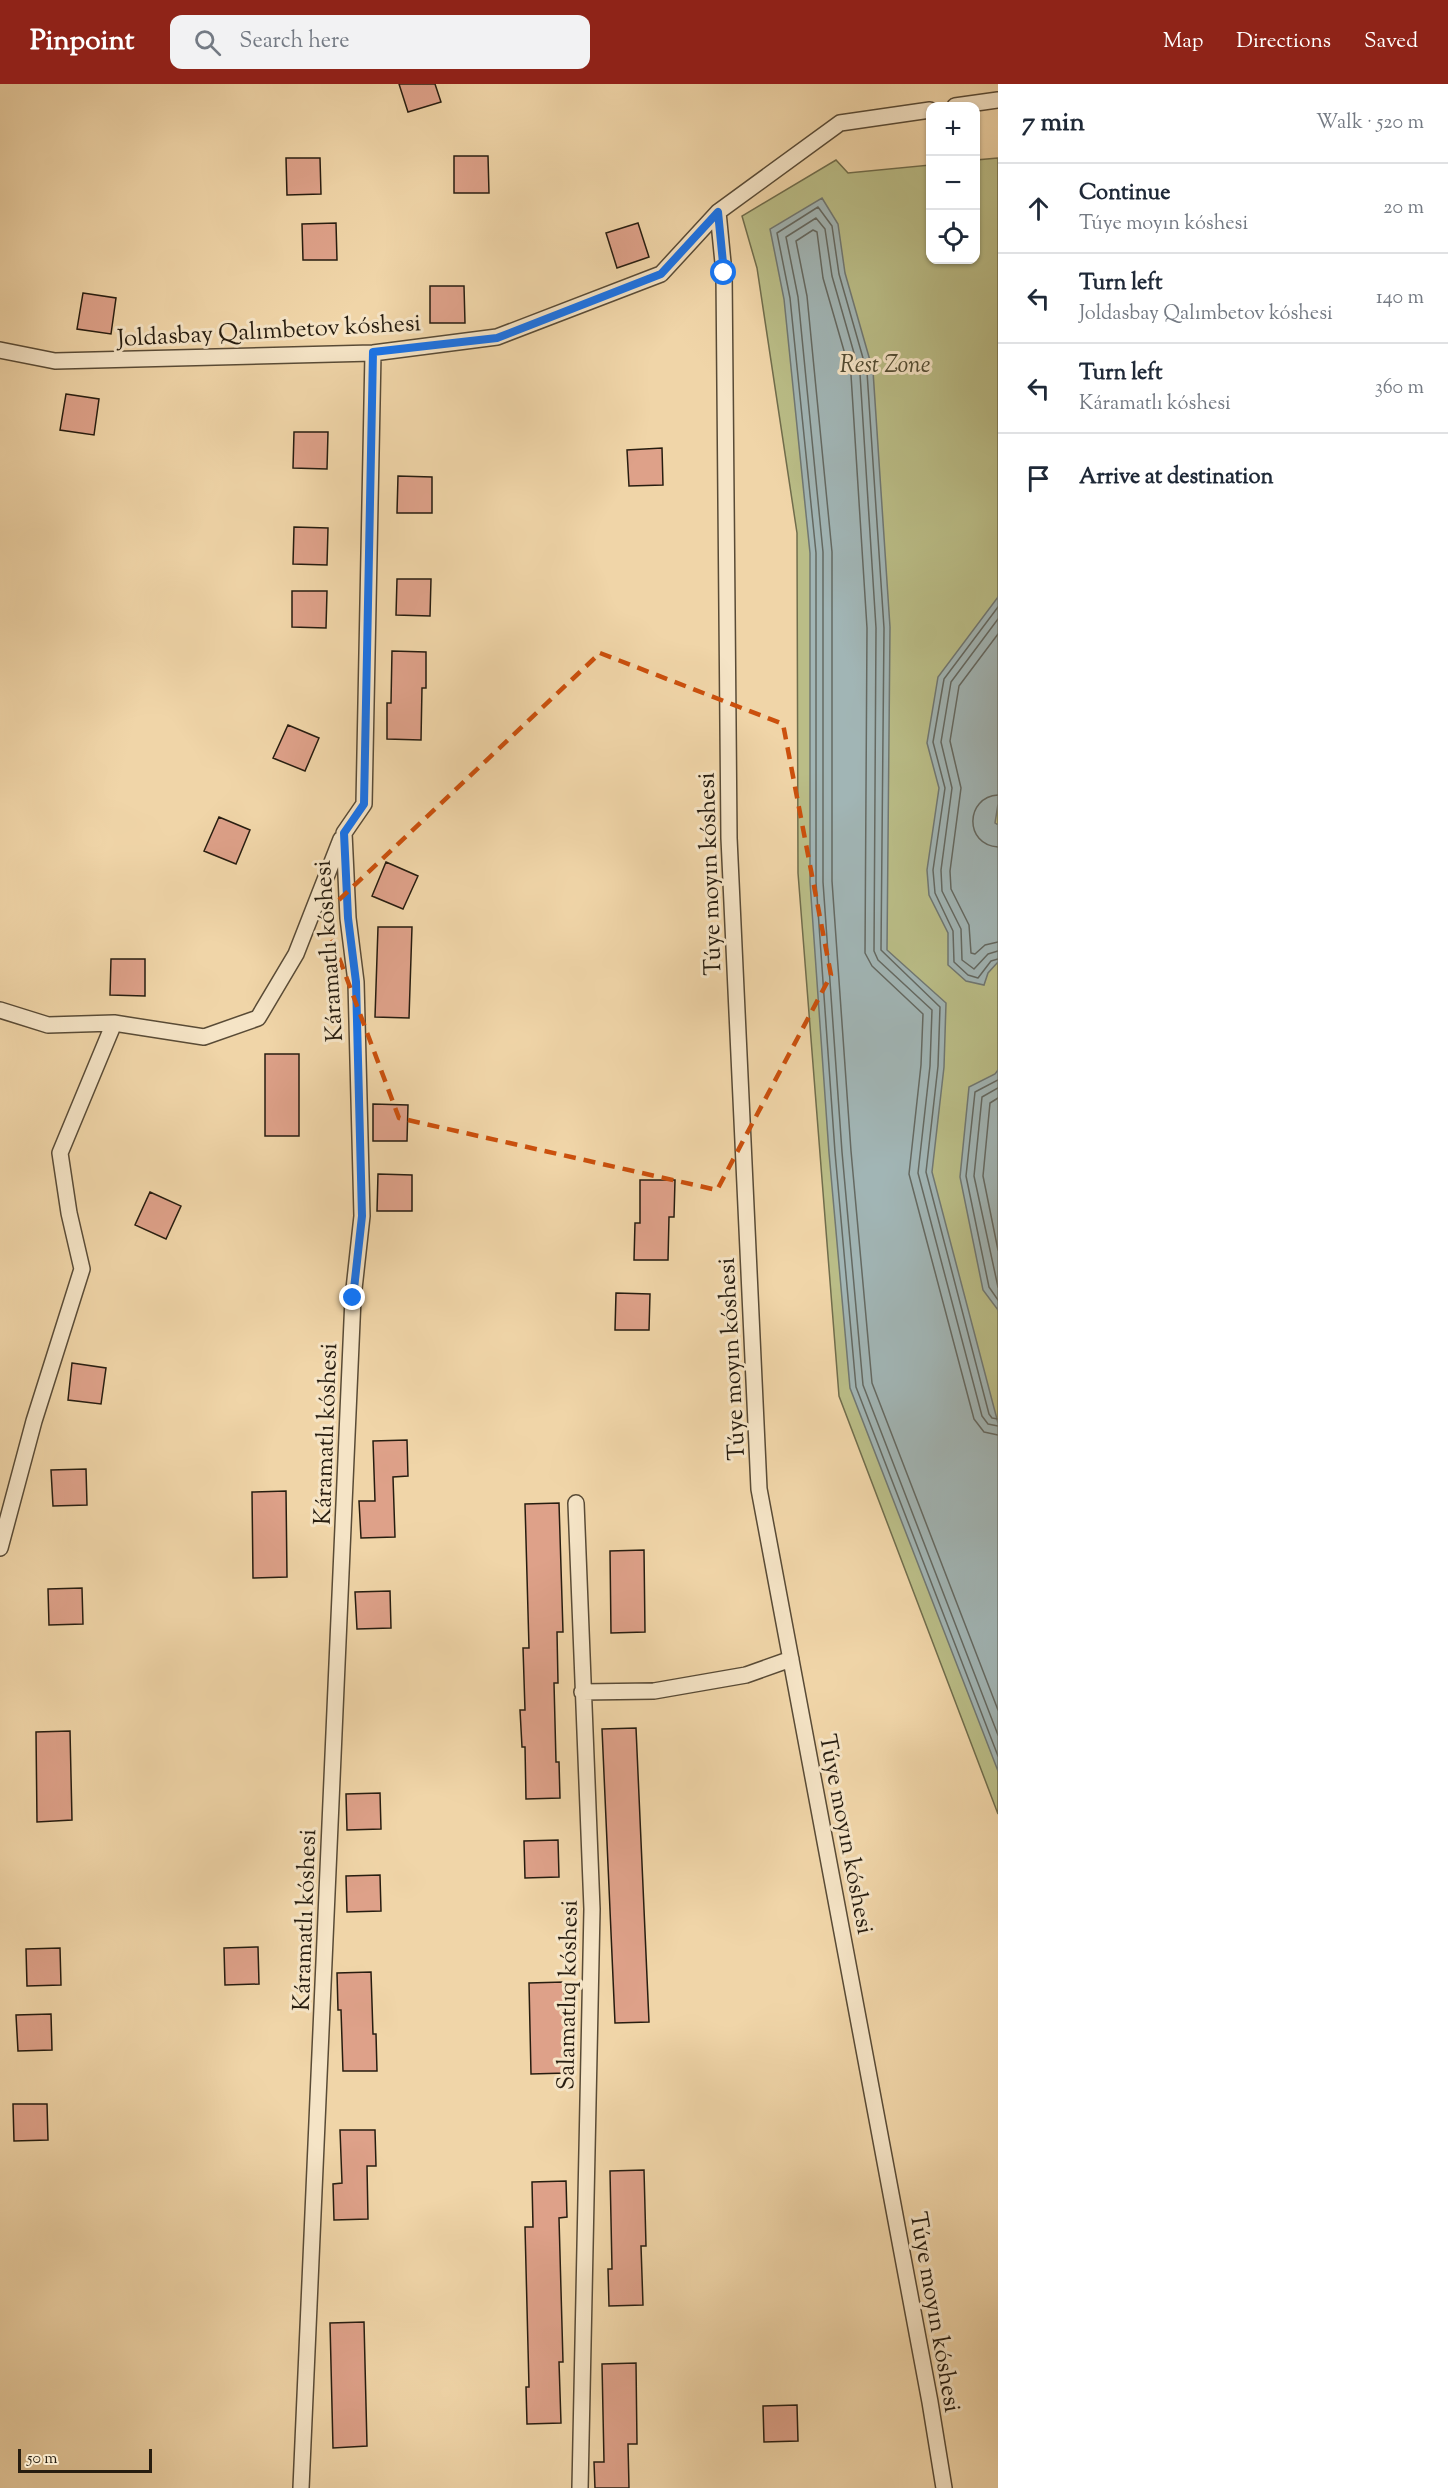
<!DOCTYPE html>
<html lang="en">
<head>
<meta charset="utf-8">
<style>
  body { margin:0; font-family:"Sorts Mill Goudy",serif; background:#f2f2f3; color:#1f2937 }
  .controls { position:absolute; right:18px; top:18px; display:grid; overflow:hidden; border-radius:12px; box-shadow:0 2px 4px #0004 }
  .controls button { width:54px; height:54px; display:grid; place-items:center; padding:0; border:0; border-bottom:2px solid #e0e1e3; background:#fff; color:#1f2937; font:30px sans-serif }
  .scale { position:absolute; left:18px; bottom:15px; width:134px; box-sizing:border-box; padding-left:6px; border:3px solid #271d10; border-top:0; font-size:16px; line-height:21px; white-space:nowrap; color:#271d10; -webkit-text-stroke:4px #f5e4c6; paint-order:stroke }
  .stop { position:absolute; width:18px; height:18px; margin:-14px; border:4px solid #1a73e8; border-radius:50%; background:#fff }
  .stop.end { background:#1a73e8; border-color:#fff; box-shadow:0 2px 6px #0008 }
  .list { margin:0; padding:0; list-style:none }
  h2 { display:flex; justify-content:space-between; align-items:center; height:78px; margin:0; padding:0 24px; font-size:26px }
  h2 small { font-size:20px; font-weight:400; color:#747a83 }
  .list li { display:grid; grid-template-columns:39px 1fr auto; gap:18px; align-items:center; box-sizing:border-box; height:90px; padding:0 24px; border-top:2px solid #e0e1e3 }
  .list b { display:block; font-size:22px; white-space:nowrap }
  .list p { margin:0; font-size:20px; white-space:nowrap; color:#747a83 }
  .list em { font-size:20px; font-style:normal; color:#747a83 }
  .icon { flex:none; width:33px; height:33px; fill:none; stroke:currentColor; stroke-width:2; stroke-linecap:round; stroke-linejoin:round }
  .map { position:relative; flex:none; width:998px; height:2404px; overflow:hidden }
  header { display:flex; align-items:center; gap:36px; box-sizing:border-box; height:84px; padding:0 30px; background:#8f2418; color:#fff }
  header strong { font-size:28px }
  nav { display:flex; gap:33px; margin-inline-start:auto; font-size:21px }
  .search { width:420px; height:54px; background:#f2f2f3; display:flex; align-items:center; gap:15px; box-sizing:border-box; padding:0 21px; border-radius:12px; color:#747a83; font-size:22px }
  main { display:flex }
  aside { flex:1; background:#fff }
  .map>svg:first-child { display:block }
</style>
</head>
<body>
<header>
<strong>Pinpoint</strong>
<div class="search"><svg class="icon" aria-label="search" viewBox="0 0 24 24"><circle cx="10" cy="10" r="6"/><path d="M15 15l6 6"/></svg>Search here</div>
<nav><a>Map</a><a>Directions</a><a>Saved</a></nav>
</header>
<main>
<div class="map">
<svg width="998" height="2404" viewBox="0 0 998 2404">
  <rect width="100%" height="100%" fill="#f0d5a8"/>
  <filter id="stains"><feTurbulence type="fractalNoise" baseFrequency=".00333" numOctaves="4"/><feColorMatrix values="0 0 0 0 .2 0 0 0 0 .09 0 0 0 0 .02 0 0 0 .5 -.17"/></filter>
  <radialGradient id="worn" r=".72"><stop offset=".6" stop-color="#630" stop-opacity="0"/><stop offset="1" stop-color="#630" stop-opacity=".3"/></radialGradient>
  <!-- green -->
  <path fill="#babd87" stroke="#706d4c" stroke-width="1.5" d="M998,74V1730L839,1312L798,789L797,449L757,184L742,132L836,76L848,89L930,81V176H976V76Z"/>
  <!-- water -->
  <path fill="#a1b5b5" stroke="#707873" stroke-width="1.5" d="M822,114L838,140L845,189L873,287L890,543L887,866L946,919L944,983L932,1088L998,1339V1687L850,1304L829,1069L810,798V469L784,215L770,145Z
    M998,513V720L995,739L998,741V878L988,889L984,901L966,897L948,881V849L929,811L927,786L939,704L927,659L938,593Z
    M998,986V1226L983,1206L960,1093L969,1003L995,990Z"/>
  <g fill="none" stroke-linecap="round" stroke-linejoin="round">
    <!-- shore -->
    <path stroke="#646962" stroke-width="1.5" d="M998,523L944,595L933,658L945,704L933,786L935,809L953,847L954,878L968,891L978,894L991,877L998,875
      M998,535L951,598L941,658L952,704L941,786L942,807L961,845L962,876L974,885L988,870L998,867
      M998,550L959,602L950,657L961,704L950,787L951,805L969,841L971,869L975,870L985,861L998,858
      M998,711C965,713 964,761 998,763
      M998,996L975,1008L966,1092L989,1203L998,1216
      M998,1004L982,1013L974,1092L998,1203
      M998,1014L990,1019L983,1092L998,1166
      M998,1335L992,1334L989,1330L926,1088L938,982L940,923L881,866L884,544L867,288L839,190L832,142L818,123L777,149L790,214L816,469V798L835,1068L856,1303L998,1672
      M998,1342L988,1340L982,1332L918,1089L930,982L932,926L878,876L874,867L876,544L860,290L832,192L825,145L816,134L786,153L798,213L823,468V798L842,1068L863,1301L998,1651
      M998,1351L984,1348L974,1335L909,1090L921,981L923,930L872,882L865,869L867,544L851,291L823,194L817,148L813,146L796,157L807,212L832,468V797L851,1067L872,1299L998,1626"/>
  </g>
  <!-- building -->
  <path fill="#dea189" stroke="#271d10" stroke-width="1.5" d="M399,0H435L441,18L408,28Z
    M454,72H488L489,109H454Z
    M286,74H320L321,110L287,111Z
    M336,139L337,176H303L302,140Z
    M638,139L649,173L617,184L606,149Z
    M430,202H464L465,239H430Z
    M83,209L116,214L111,250L77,245Z
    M66,310L99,315L94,351L60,346Z
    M294,348H328L327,385L293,384Z
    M662,364L663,401L629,402L627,366Z
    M398,392L432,393V429H397Z
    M294,443L328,444L327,481L293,480Z
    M397,495H431L430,532L396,531Z
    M292,507H327L326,544L292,543Z
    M392,567L426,568V604H422L421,656L387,655V619H391Z
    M288,641L319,654L305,687L273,674Z
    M219,733L250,746L236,780L204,767Z
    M386,778L418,792L403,825L372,812Z
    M378,843H412L409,934L375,933Z
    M111,875H145V912L110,911Z
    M265,970H299V1052H265Z
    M373,1020L408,1021L407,1057H373Z
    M378,1090L412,1091V1127H377Z
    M640,1096H675L674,1133H669L668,1176H634L635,1139H640Z
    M150,1108L181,1122L166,1155L135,1141Z
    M616,1209L650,1210L649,1246H615Z
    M72,1279L106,1284L101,1320L68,1316Z
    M407,1356L408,1392L393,1393L395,1453L361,1454L359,1417H375L373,1357Z
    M86,1385L87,1421L53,1422L51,1386Z
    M286,1407L287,1493L253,1494L252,1408Z
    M559,1419L563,1548H557L558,1599H554L556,1678H559L560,1714L526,1715L525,1663H522L520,1626H525L523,1564H529L525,1420Z
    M644,1466L645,1548L611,1549L610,1467Z
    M82,1504L83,1540L49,1541L48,1505Z
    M390,1507L391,1544L357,1545L355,1508Z
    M636,1644L649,1938L615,1939L602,1645Z
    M70,1647L72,1736L37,1738L36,1648Z
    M380,1709L381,1745L347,1746L346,1710Z
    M558,1756L559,1793L525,1794L524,1757Z
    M380,1791L381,1827L347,1828L346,1792Z
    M258,1863L259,1900L225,1901L224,1864Z
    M60,1864L61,1901L27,1902L26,1865Z
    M371,1888L373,1950H376L377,1987H343L341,1926H338L337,1889Z
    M564,1898L566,1989L531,1990L529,1899Z
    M51,1930L52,1966L18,1967L16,1931Z
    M13,2020H47L48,2056L14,2057Z
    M340,2046H375L376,2082H367L368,2135L334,2136L333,2100L342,2099Z
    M644,2086L646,2162H641L643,2221L609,2222L608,2185H612L610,2087Z
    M566,2097L567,2133L559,2134L563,2278H559L561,2339L527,2340L526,2303H529L525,2143H533L532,2098Z
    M364,2238L367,2362L333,2364L330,2239Z
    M636,2279L637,2360H628L629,2404H595L594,2378H604L602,2280Z
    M797,2321L798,2357L764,2358L763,2322Z"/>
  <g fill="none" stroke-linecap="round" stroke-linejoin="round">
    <defs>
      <path id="street" d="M955,22L998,16
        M718,128L724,189L729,754L759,1405L930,2318L944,2404
        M0,266L55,277L373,269L497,253L661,190L718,128L840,39L930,26
        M0,926L48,941L114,939L204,953L258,934L296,870L341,755
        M576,1419L592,1825L580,2404
        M0,1464L34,1337L82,1185L69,1129L60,1069L114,939
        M582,1608L654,1607L746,1591L791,1575
        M301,2404L353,1214L362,1132L356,898L348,834L344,749L364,720L373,269"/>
    </defs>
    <!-- street casing -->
    <use href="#street" stroke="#594b36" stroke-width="18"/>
    <!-- street -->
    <use href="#street" stroke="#f5e4c6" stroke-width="15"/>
  </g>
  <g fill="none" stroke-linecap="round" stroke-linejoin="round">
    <!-- route -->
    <path stroke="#1a73e8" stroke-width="8" d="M353,1214L362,1132L356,898L348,834L344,749L364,720L373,268L497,254L661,190L718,128L724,189"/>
  </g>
  <!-- marked area -->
  <path fill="none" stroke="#cb500d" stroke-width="4.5" stroke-dasharray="12 8" stroke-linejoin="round" d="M600,569L783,640L831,891L717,1106L399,1034L323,831Z"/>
  <g text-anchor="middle" stroke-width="6" stroke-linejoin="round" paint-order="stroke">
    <!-- street labels -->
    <g font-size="24" fill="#271d10" stroke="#f5e4c6">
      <text transform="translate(269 246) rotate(-3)" y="8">Joldasbay Qalımbetov kóshesi</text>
      <text transform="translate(709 790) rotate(-92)" y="8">Túye moyın kóshesi</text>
      <text transform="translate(328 867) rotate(-94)" y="8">Káramatlı kóshesi</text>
      <text transform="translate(731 1275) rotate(-93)" y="8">Túye moyın kóshesi</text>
      <text transform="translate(325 1350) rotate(-88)" y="8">Káramatlı kóshesi</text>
      <text transform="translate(847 1750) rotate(79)" y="8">Túye moyın kóshesi</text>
      <text transform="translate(304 1836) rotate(-88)" y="8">Káramatlı kóshesi</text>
      <text transform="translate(567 1911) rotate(-89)" y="8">Salamatlıq kóshesi</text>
      <text transform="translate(936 2228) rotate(80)" y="8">Túye moyın kóshesi</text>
    </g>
    <!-- park labels -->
    <g font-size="24" font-style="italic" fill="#534d34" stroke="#f5e4c6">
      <text x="885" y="288">Rest Zone</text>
    </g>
  </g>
  <rect width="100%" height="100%" filter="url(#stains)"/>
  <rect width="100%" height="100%" fill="url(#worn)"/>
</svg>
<div class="controls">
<button>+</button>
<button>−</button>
<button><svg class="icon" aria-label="locate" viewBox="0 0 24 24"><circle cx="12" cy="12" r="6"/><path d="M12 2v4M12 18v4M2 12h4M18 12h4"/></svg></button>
</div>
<div class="scale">50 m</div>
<div class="stop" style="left:724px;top:189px"></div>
<div class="stop end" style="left:353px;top:1214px"></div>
</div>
<aside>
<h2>7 min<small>Walk · 520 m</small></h2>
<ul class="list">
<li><svg class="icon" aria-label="ahead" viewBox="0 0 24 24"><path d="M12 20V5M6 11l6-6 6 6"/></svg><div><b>Continue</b><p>Túye moyın kóshesi</p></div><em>20 m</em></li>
<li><svg class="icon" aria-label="left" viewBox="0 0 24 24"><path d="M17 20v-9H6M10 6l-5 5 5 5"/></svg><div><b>Turn left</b><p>Joldasbay Qalımbetov kóshesi</p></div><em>140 m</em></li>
<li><svg class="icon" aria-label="left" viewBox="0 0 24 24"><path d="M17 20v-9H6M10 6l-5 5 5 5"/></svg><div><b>Turn left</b><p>Káramatlı kóshesi</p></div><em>360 m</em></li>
<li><svg class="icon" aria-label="arrive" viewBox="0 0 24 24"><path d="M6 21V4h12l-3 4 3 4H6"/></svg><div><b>Arrive at destination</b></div></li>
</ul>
</aside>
</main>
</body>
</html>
